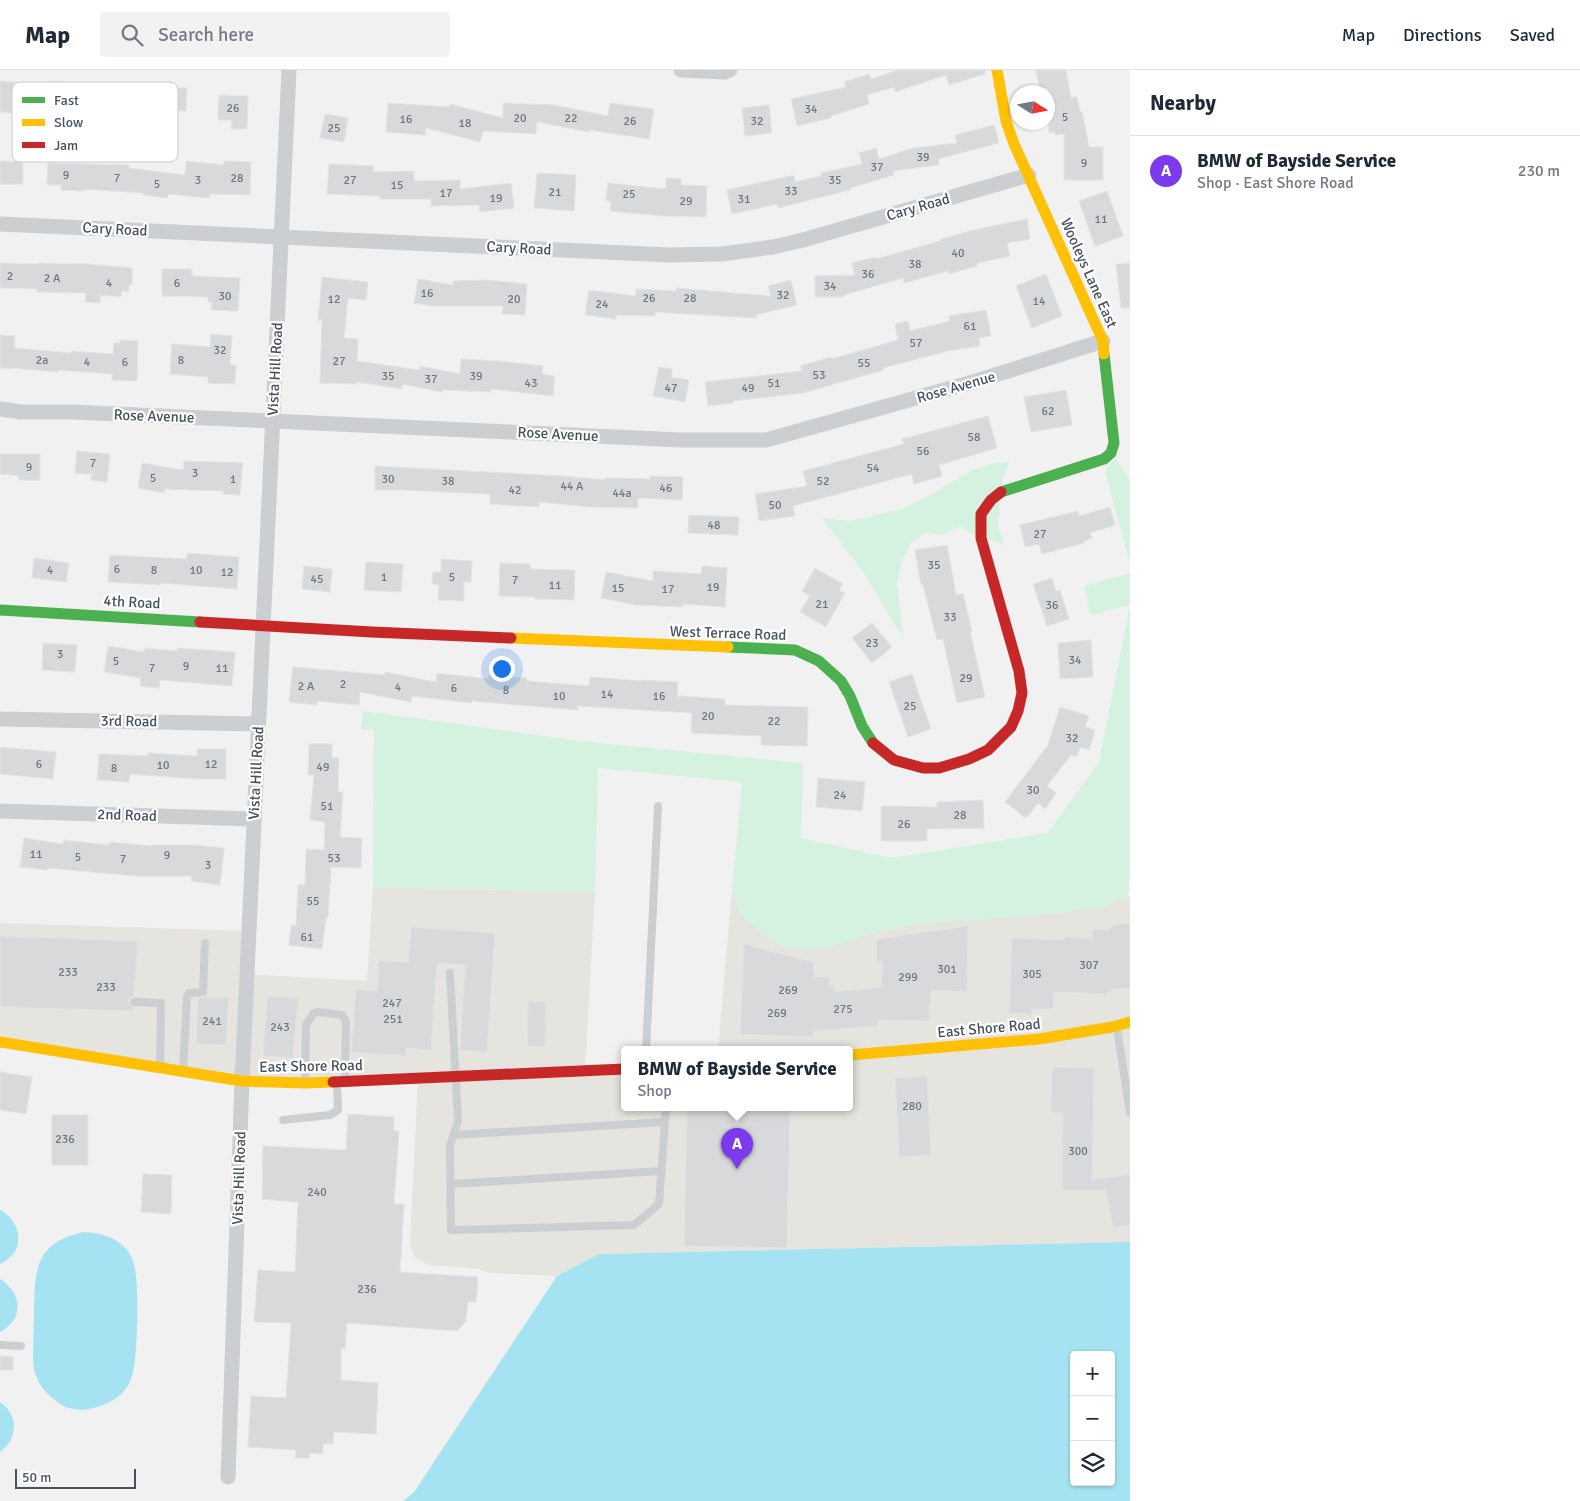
<!DOCTYPE html>
<html lang="en">
<head>
<meta charset="utf-8">
<style>
  body { margin:0; font-family:Signika,sans-serif; background:#f2f2f3; color:#1f2937 }
  .controls { position:absolute; right:15px; bottom:15px; display:grid; overflow:hidden; border-radius:5px; box-shadow:0 1px 4px #0004 }
  .controls button { width:45px; height:45px; display:grid; place-items:center; padding:0; border:0; border-bottom:1px solid #e0e1e3; background:#fff; color:#1f2937; font:25px sans-serif }
  .compass { position:absolute; left:1010px; top:15px; width:45px; height:45px; border-radius:50%; background:#fff; box-shadow:0 1px 4px #0004; rotate:101deg }
  .scale { position:absolute; left:15px; bottom:12px; width:121px; box-sizing:border-box; padding-left:5px; border:2px solid #46535f; border-top:0; font-size:14px; line-height:18px; white-space:nowrap; color:#46535f; -webkit-text-stroke:4px #fff; paint-order:stroke }
  .you { position:absolute; left:501px; top:598px; width:18px; height:18px; margin:-12px; border:4px solid #fff; border-radius:50%; background:#1a73e8; box-shadow:0 0 0 8px #1a73e833 }
  .badge { display:grid; place-items:center; width:32px; height:32px; border-radius:50%; background:#7c3aed; color:#fff; font-size:16px; font-weight:700 }
  .pin { position:absolute; translate:-50% -41px; filter:drop-shadow(0 1px 2px #0008) }
  .pin::after { content:''; position:absolute; top:26px; width:18px; height:15px; background:inherit; clip-path:polygon(0 0,100% 0,50% 100%) }
  .popup { position:absolute; left:621px; top:976px; width:232px; height:65px; box-sizing:border-box; display:grid; place-content:center; border-radius:5px; background:#fff; filter:drop-shadow(0 1px 4px #0005); font-size:16px; white-space:nowrap; color:#747a83 }
  .popup b { font-size:19px; color:#1f2937 }
  .popup::after { content:''; position:absolute; left:50%; top:100%; margin-left:-10px; border:10px solid transparent; border-top-color:#fff }
  .list { margin:0; padding:0; list-style:none }
  h2 { display:flex; justify-content:space-between; align-items:center; height:65px; margin:0; padding:0 20px; font-size:21px }
  h2 small { font-size:16px; font-weight:400; color:#747a83 }
  .list li { display:grid; grid-template-columns:32px 1fr auto; gap:15px; align-items:center; box-sizing:border-box; height:70px; padding:0 20px; border-top:1px solid #e0e1e3 }
  .list b { display:block; font-size:19px; white-space:nowrap }
  .list p { margin:0; font-size:16px; white-space:nowrap; color:#747a83 }
  .list em { font-size:16px; font-style:normal; color:#747a83 }
  .icon { flex:none; width:28px; height:28px; fill:none; stroke:currentColor; stroke-width:2; stroke-linecap:round; stroke-linejoin:round }
  .map { position:relative; flex:none; width:1130px; height:1431px; overflow:hidden }
  header { display:flex; align-items:center; gap:30px; box-sizing:border-box; height:70px; padding:0 25px; background:#fff; border-bottom:1px solid #e0e1e3 }
  header strong { font-size:24px }
  nav { display:flex; gap:28px; margin-inline-start:auto; font-size:18px }
  .search { width:350px; height:45px; background:#f2f2f3; display:flex; align-items:center; gap:12px; box-sizing:border-box; padding:0 18px; border-radius:5px; color:#747a83; font-size:19px }
  main { display:flex }
  aside { flex:1; background:#fff }
  .map>svg:first-child { display:block }
</style>
</head>
<body>
<header>
<strong>Map</strong>
<div class="search"><svg class="icon" aria-label="search" viewBox="0 0 24 24"><circle cx="10" cy="10" r="6"/><path d="M15 15l6 6"/></svg>Search here</div>
<nav><a>Map</a><a>Directions</a><a>Saved</a></nav>
</header>
<main>
<div class="map">
<svg width="1130" height="1431" viewBox="0 0 1130 1431">
  <rect width="100%" height="100%" fill="#f1f1f1"/>
  <!-- commercial -->
  <path fill="#e6e4df" d="M373,817L595,822L585,1001L624,999V1038H850V980H718L732,820L990,842L1130,827V1172L599,1184L557,1206L489,1203L479,1199L429,1195L414,1187L410,1173L418,1008L306,1013L0,972V853L248,861L246,904L367,911Z"/>
  <!-- green -->
  <path fill="#d4f2df" d="M1115,389L1118,391L1130,411V493L1106,406V399Z
    M1009,392L1002,411L998,455L1004,475L969,462L960,456L943,465L927,462L910,474L901,494L897,513L903,568L866,506L822,448L851,451L901,439L934,423L972,400L990,394Z
    M1130,503V535L1091,545L1084,516Z
    M1130,536V801L1128,827L1100,838L1067,842L997,849L936,852L882,861L829,878L803,880L782,876L757,860L740,844L732,820L742,712L598,698L595,822L373,817L374,660L361,659L363,641L580,671L803,693L801,768L891,788L1048,763L1099,692Z"/>
  <!-- water -->
  <path fill="#a6e3f2" fill-rule="evenodd" d="M0,1140C23,1152 26,1183 0,1194Z
    M84,1162C101,1163 116,1167 128,1181C131,1185 134,1193 135,1199C139,1217 138,1293 131,1309C125,1325 110,1334 94,1338C83,1341 69,1340 60,1334C45,1324 34,1310 33,1291C33,1273 34,1255 34,1237C35,1195 38,1172 84,1162Z
    M1130,1172V1431H403L414,1422L557,1206L599,1184ZM1074,1285H1111V1412H1074Z
    M0,1209C22,1222 25,1249 0,1262Z
    M0,1332C19,1345 18,1369 0,1382Z"/>
  <!-- building -->
  <path fill="#d8d9db" stroke="#e2e3e4" d="M898,0H985V4L949,15L946,5L895,22L894,17L867,25L869,34L831,46V48L797,56L791,29L846,17L844,12L869,4L871,9Z
    M1036,0H1066L1071,28L1077,27L1080,42H1082L1089,77H1103V110H1064V64L1055,65L1054,62L1049,63L1048,18L1040,19Z
    M0,11L53,15V11L90,15V14L121,16L119,50L88,48V45L39,39L38,45L0,42Z
    M160,18H187L186,41L159,40Z
    M219,25L248,26L247,59H231L232,50H218Z
    M388,33L449,37L450,34L503,48V33L554,35L608,46L610,33L654,39L649,69L590,60L589,62L537,52L536,64L483,61L480,72L426,58L425,65L386,62Z
    M769,35L772,63L745,66L742,38Z
    M325,44L348,48L344,72L320,68Z
    M994,55L999,73L938,89L939,95L893,101L894,105L850,118V120L778,138V134L732,144L727,120L794,105L795,112L821,106V103L862,94L859,83L876,78L879,89L913,78L957,73L955,65Z
    M0,91L23,92V114H0Z
    M186,91L224,95V91L251,92L250,125L210,124L209,128L168,124L167,128L143,125V123L84,119V121L61,120V115H47L48,93L129,95V98L185,105Z
    M329,94L373,96V102L414,101V111L460,110V119L511,113L514,138L480,142L479,135L431,136V129H380V126L327,124Z
    M537,103L576,105L574,141L534,138Z
    M666,108L681,109V115L707,116L706,147L663,146L610,141L611,131H606L608,113L666,119Z
    M1107,121L1123,166L1095,176L1079,131Z
    M1027,149L1030,169L1007,173L1010,186L977,193V196L949,204L948,201L904,213L903,208L844,225V227H815V206L855,205L852,193L876,187V189L940,171L939,170L969,161Z
    M0,193L38,194V193L87,194L132,198V215H129V222L122,221L121,227L100,225V233L85,232L86,223L37,222V219L0,218Z
    M1130,193V238H1121L1116,194Z
    M162,199H192V206L240,208L238,241L211,240L212,232H208V227L162,226Z
    M1046,204L1062,246L1032,258L1016,216Z
    M322,207L368,212L366,230L348,228L344,268L358,269L357,291L419,300L420,296L460,304L461,289L500,291L543,296L542,304L555,306L553,326L491,319V322L443,320L442,322L402,314V319L356,312V314L320,313L322,250H318Z
    M418,209L453,215V211L486,210L527,214L525,245L502,244L503,236H432L414,233Z
    M791,210L797,235L756,245V248L655,242V246L616,245V249L585,245L589,220L636,226V219L676,221V218L771,226L768,216Z
    M986,240L991,266L979,268L980,276L948,281L883,298L884,300L803,323L733,331V333L708,336L705,312L802,301L800,296L831,287V289L898,270L895,254L908,251L910,261L950,251L949,246Z
    M211,264L232,266L230,295H236L235,314L208,313V307L170,304L172,274L210,277Z
    M0,265L15,266L14,278L71,283V281L113,284L114,273H120V270L138,271L137,311L112,310V304L58,300V302L12,298V299L0,298Z
    M659,297L672,299L671,307L689,310L685,332L653,326Z
    M1066,320L1072,355L1031,362L1024,327Z
    M988,346L997,378L939,395L942,406L914,414L912,404L793,436L795,446L759,451L755,424L807,416L803,401L904,374L902,369Z
    M77,381L110,384L107,412L91,410L92,404L75,403Z
    M0,384H40V410H19V406L0,404Z
    M184,391L243,393L240,425L223,424V421L165,419L164,423L138,418L142,393L183,400Z
    M375,396L562,406L605,410V408L650,409V406L683,407L682,430L638,428V438L590,437L540,432L539,437L490,434V424L401,420H375Z
    M1110,437L1115,455L1090,463L1092,468L1084,471V473L1042,484L1039,474L1025,477L1020,455L1078,441L1079,446Z
    M689,445L739,447L738,465L688,463Z
    M947,475L956,525L963,523L972,562H970L985,627L957,633L943,569L937,570L923,515H921L915,480Z
    M187,483L239,487L237,519L161,513V515L108,512L110,485L186,489Z
    M34,488L69,493L66,512L32,508Z
    M441,489L472,491L471,512H464V531L438,530L439,515L432,514L433,502H441Z
    M366,492L403,494L401,522L364,520Z
    M500,493L530,494V499L575,500L574,530L535,529V527L499,526Z
    M304,496L332,499L330,522L302,519Z
    M702,496L727,498L725,537L683,534V537L636,535L601,528L606,502L653,511V501L701,504Z
    M815,498L843,514L839,520L845,523L826,557L800,542L810,526L802,521Z
    M1052,508L1056,521L1060,520L1069,549L1047,556L1033,514Z
    M872,553L892,577L872,593L852,568Z
    M1091,570L1093,607L1060,609L1058,573Z
    M43,573L77,575L75,602L42,600Z
    M108,576L144,582V578L177,581V578L235,582L232,616L160,610L159,618L140,616L141,608L104,602Z
    M293,597L385,605V602L436,612L437,603L488,609L489,605L527,608L526,611L589,616L590,607L641,611V610L678,612L677,626L725,629V635L808,637L807,676L761,675V666L691,663L692,643L578,636L577,640L472,631L471,633L412,626L411,632L360,622L359,635L317,631V635L289,632Z
    M912,604L931,659L908,667L889,612Z
    M1060,637L1089,646L1085,657L1095,660L1089,680L1080,677L1077,687L1071,685L1047,716L1056,723L1045,739L1038,733L1026,748L1005,732L1048,675Z
    M309,674H332V688H339L338,722H343L340,767L362,768L361,798L331,797L328,847H326L322,879L289,875L291,855L296,856L298,815H305L306,779L324,780L325,752L310,750L314,705H308Z
    M0,677L56,682L53,709L0,704Z
    M197,679H226V709H197L130,704L129,712L97,710L99,684L148,686V683L197,686Z
    M818,708L865,712L862,741L816,737Z
    M983,730L984,758L927,759V771H881V736L937,737V732Z
    M24,768L63,774L64,770L109,775V772L152,776V775H195L224,778L220,815L191,811L192,806H136L48,798L47,800L20,797Z
    M1119,853L1130,854V919H1113L1106,924L1054,922L1053,939H1032V944L1009,943L1012,868L1064,870V867L1092,869V860H1108Z
    M968,856L967,922L931,920L929,951L878,950V956L813,961V967L740,964L744,874L813,892L815,907H830V916L836,915L834,922L881,917L883,891H876V869Z
    M411,857L495,863L487,982L460,980L465,895L437,893L431,980L406,978L405,986L351,982L356,919L377,921L379,891L408,892Z
    M0,866L138,871L134,926L131,927L128,931L129,935L134,938L133,941L0,937Z
    M267,926L298,928L293,988L263,986Z
    M206,927L229,928L226,975L196,974L198,928Z
    M528,932H546L545,977L527,976Z
    M1052,997L1094,998L1092,1110L1130,1104V1155L1113,1158L1106,1120H1062L1063,1043H1051Z
    M0,1002L32,1007L26,1044L0,1040Z
    M927,1006L931,1085L899,1087L895,1008Z
    M687,1038H790L787,1178L684,1176Z
    M348,1044L394,1047V1060L399,1061L394,1134H404L400,1202L478,1207L476,1232H468L466,1251L457,1261L347,1253L345,1279L341,1278V1310L378,1313L376,1364L334,1362L333,1374H323V1384L310,1383L309,1388H295L296,1380L248,1377L251,1326L286,1328L291,1253L254,1252L258,1200L295,1202L298,1132L262,1129L263,1076L346,1080Z
    M52,1045H88V1095H52Z
    M143,1104L172,1105L171,1144L141,1142Z
    M0,1286L13,1287V1300H0Z"/>
  <g fill="none" stroke-linecap="round" stroke-linejoin="round">
    <!-- lane -->
    <path stroke="#cccfd2" stroke-width="8" d="M450,903L458,1051L450,1076L451,1160L634,1155L659,1134L666,1038
      M134,932L161,933L160,997
      M1117,958L1130,1043
      M646,980L658,736
      M183,1001L187,927L189,923L203,922L205,873
      M305,1011L306,955L314,943L318,942L342,945L346,952L345,1009
      M283,1050L330,1045L338,1040L337,1013
      M454,1065L664,1052
      M451,1114L661,1101
      M0,1275L21,1276"/>
    <!-- street -->
    <path stroke="#cccfd2" stroke-width="15" d="M681,0L725,2L730,0
      M0,154L669,185L722,184L773,177L803,170L1029,105
      M0,339L21,342H72L272,351L681,370H766L973,312L1103,271
      M0,649L258,654
      M0,741L254,749
      M228,1407L242,1011L289,0"/>
    <!-- fast -->
    <path stroke="#4caf50" stroke-width="11" d="M1001,422L1104,389L1111,383L1114,373L1104,284
      M0,540L200,552
      M728,577L795,580L819,591L841,611L850,626L862,656L873,673"/>
    <!-- slow -->
    <path stroke="#ffc107" stroke-width="11" d="M997,0L1006,51L1014,74L1103,271L1104,284
      M511,568L728,577
      M0,972L242,1011L305,1013L333,1012
      M850,985L1039,969L1112,957L1130,952"/>
    <!-- jam -->
    <path stroke="#c62828" stroke-width="11" d="M200,552L372,562L511,568
      M873,673L894,690L923,698H939L969,689L988,680L1011,657L1018,641L1022,623L1019,601L981,468V444L991,430L1001,422
      M333,1012L624,999"/>
  </g>
  <g text-anchor="middle" stroke-width="4.5" stroke-linejoin="round" paint-order="stroke">
    <!-- number labels -->
    <g font-size="12" fill="#6c767f">
      <text x="233" y="42">26</text>
      <text x="811" y="43">34</text>
      <text x="1065" y="51">5</text>
      <text x="520" y="52">20</text>
      <text x="571" y="52">22</text>
      <text x="406" y="53">16</text>
      <text x="630" y="55">26</text>
      <text x="757" y="55">32</text>
      <text x="465" y="57">18</text>
      <text x="334" y="62">25</text>
      <text x="923" y="91">39</text>
      <text x="1084" y="97">9</text>
      <text x="877" y="101">37</text>
      <text x="66" y="109">9</text>
      <text x="117" y="112">7</text>
      <text x="237" y="112">28</text>
      <text x="198" y="114">3</text>
      <text x="350" y="114">27</text>
      <text x="835" y="114">35</text>
      <text x="157" y="118">5</text>
      <text x="397" y="119">15</text>
      <text x="791" y="125">33</text>
      <text x="555" y="126">21</text>
      <text x="446" y="127">17</text>
      <text x="629" y="128">25</text>
      <text x="496" y="132">19</text>
      <text x="744" y="133">31</text>
      <text x="686" y="135">29</text>
      <text x="1101" y="153">11</text>
      <text x="958" y="187">40</text>
      <text x="915" y="198">38</text>
      <text x="868" y="208">36</text>
      <text x="10" y="210">2</text>
      <text x="52" y="212">2 A</text>
      <text x="109" y="217">4</text>
      <text x="177" y="217">6</text>
      <text x="830" y="220">34</text>
      <text x="427" y="227">16</text>
      <text x="783" y="229">32</text>
      <text x="225" y="230">30</text>
      <text x="649" y="232">26</text>
      <text x="690" y="232">28</text>
      <text x="334" y="233">12</text>
      <text x="514" y="233">20</text>
      <text x="1039" y="235">14</text>
      <text x="602" y="238">24</text>
      <text x="970" y="260">61</text>
      <text x="916" y="277">57</text>
      <text x="220" y="284">32</text>
      <text x="42" y="294">2a</text>
      <text x="181" y="294">8</text>
      <text x="339" y="295">27</text>
      <text x="87" y="296">4</text>
      <text x="125" y="296">6</text>
      <text x="864" y="297">55</text>
      <text x="819" y="309">53</text>
      <text x="388" y="310">35</text>
      <text x="476" y="310">39</text>
      <text x="431" y="313">37</text>
      <text x="531" y="317">43</text>
      <text x="774" y="317">51</text>
      <text x="671" y="322">47</text>
      <text x="748" y="322">49</text>
      <text x="1048" y="345">62</text>
      <text x="974" y="371">58</text>
      <text x="923" y="385">56</text>
      <text x="93" y="397">7</text>
      <text x="29" y="401">9</text>
      <text x="873" y="402">54</text>
      <text x="195" y="407">3</text>
      <text x="153" y="412">5</text>
      <text x="233" y="413">1</text>
      <text x="388" y="413">30</text>
      <text x="448" y="415">38</text>
      <text x="823" y="415">52</text>
      <text x="572" y="420">44 A</text>
      <text x="666" y="422">46</text>
      <text x="515" y="424">42</text>
      <text x="622" y="427">44a</text>
      <text x="775" y="439">50</text>
      <text x="714" y="459">48</text>
      <text x="1040" y="468">27</text>
      <text x="934" y="499">35</text>
      <text x="117" y="503">6</text>
      <text x="50" y="504">4</text>
      <text x="154" y="504">8</text>
      <text x="196" y="504">10</text>
      <text x="227" y="506">12</text>
      <text x="384" y="511">1</text>
      <text x="452" y="511">5</text>
      <text x="317" y="513">45</text>
      <text x="515" y="514">7</text>
      <text x="555" y="519">11</text>
      <text x="713" y="521">19</text>
      <text x="618" y="522">15</text>
      <text x="668" y="523">17</text>
      <text x="822" y="538">21</text>
      <text x="1052" y="539">36</text>
      <text x="950" y="551">33</text>
      <text x="872" y="577">23</text>
      <text x="60" y="588">3</text>
      <text x="1075" y="594">34</text>
      <text x="116" y="595">5</text>
      <text x="186" y="600">9</text>
      <text x="152" y="602">7</text>
      <text x="222" y="602">11</text>
      <text x="966" y="612">29</text>
      <text x="343" y="618">2</text>
      <text x="306" y="620">2 A</text>
      <text x="398" y="621">4</text>
      <text x="454" y="622">6</text>
      <text x="506" y="624">8</text>
      <text x="607" y="628">14</text>
      <text x="559" y="630">10</text>
      <text x="659" y="630">16</text>
      <text x="910" y="640">25</text>
      <text x="708" y="650">20</text>
      <text x="774" y="655">22</text>
      <text x="1072" y="672">32</text>
      <text x="39" y="698">6</text>
      <text x="211" y="698">12</text>
      <text x="163" y="699">10</text>
      <text x="323" y="701">49</text>
      <text x="114" y="702">8</text>
      <text x="1033" y="724">30</text>
      <text x="840" y="729">24</text>
      <text x="327" y="740">51</text>
      <text x="960" y="749">28</text>
      <text x="904" y="758">26</text>
      <text x="36" y="788">11</text>
      <text x="167" y="789">9</text>
      <text x="78" y="791">5</text>
      <text x="334" y="792">53</text>
      <text x="123" y="793">7</text>
      <text x="208" y="799">3</text>
      <text x="313" y="835">55</text>
      <text x="307" y="871">61</text>
      <text x="1089" y="899">307</text>
      <text x="947" y="903">301</text>
      <text x="68" y="906">233</text>
      <text x="1032" y="908">305</text>
      <text x="908" y="911">299</text>
      <text x="106" y="921">233</text>
      <text x="788" y="924">269</text>
      <text x="392" y="937">247</text>
      <text x="843" y="943">275</text>
      <text x="777" y="947">269</text>
      <text x="393" y="953">251</text>
      <text x="212" y="955">241</text>
      <text x="280" y="961">243</text>
      <text x="912" y="1040">280</text>
      <text x="65" y="1073">236</text>
      <text x="1078" y="1085">300</text>
      <text x="317" y="1126">240</text>
      <text x="367" y="1223">236</text>
    </g>
    <!-- street labels -->
    <g font-size="15" fill="#46535f" stroke="#fff">
      <text transform="translate(918 137) rotate(-16)" y="5">Cary Road</text>
      <text transform="translate(115 159) rotate(3)" y="5">Cary Road</text>
      <text transform="translate(519 178) rotate(3)" y="5">Cary Road</text>
      <text transform="translate(1089 203) rotate(66)" y="5">Wooleys Lane East</text>
      <text transform="translate(275 299) rotate(-87)" y="5">Vista Hill Road</text>
      <text transform="translate(956 317) rotate(-16)" y="5">Rose Avenue</text>
      <text transform="translate(154 346) rotate(2)" y="5">Rose Avenue</text>
      <text transform="translate(558 364) rotate(3)" y="5">Rose Avenue</text>
      <text transform="translate(132 532) rotate(3)" y="5">4th Road</text>
      <text transform="translate(728 563) rotate(2)" y="5">West Terrace Road</text>
      <text transform="translate(129 651) rotate(1)" y="5">3rd Road</text>
      <text transform="translate(256 703) rotate(-87)" y="5">Vista Hill Road</text>
      <text transform="translate(127 745) rotate(2)" y="5">2nd Road</text>
      <text transform="translate(989 958) rotate(-5)" y="5">East Shore Road</text>
      <text transform="translate(311 996) rotate(-1)" y="5">East Shore Road</text>
      <text transform="translate(239 1108) rotate(-88)" y="5">Vista Hill Road</text>
    </g>
  </g>
  <!-- legend -->
  <rect x="12" y="12" width="166" height="80" rx="8" fill="#fff" stroke="#c8cbcf" stroke-width="1"/>
  <rect x="22" y="27" width="23" height="6" fill="#4caf50"/>
  <rect x="22" y="49" width="23" height="7" fill="#ffc107"/>
  <rect x="22" y="72" width="23" height="6" fill="#c62828"/>
  <g font-size="14" fill="#46535f">
    <text x="54" y="35">Fast</text>
    <text x="54" y="57">Slow</text>
    <text x="54" y="80">Jam</text>
  </g>
</svg>
<div class="controls">
<button>+</button>
<button>−</button>
<button><svg class="icon" aria-label="layers" viewBox="0 0 24 24"><path d="M12 4l9 5-9 5-9-5zM3 14l9 5 9-5"/></svg></button>
</div>
<svg class="compass" viewBox="-18 -18 36 36"><path d="M0-13l5 13h-10z" fill="#e53935"/><path d="M0 13l5-13h-10z" fill="#747a83"/></svg>
<div class="scale">50 m</div>
<div class="you"></div>
<div class="pin badge" style="left:737px;top:1099px">A</div>
<div class="popup"><b>BMW of Bayside Service</b>Shop</div>
</div>
<aside>
<h2>Nearby<small></small></h2>
<ul class="list">
<li><span class="badge">A</span><div><b>BMW of Bayside Service</b><p>Shop · East Shore Road</p></div><em>230 m</em></li>
</ul>
</aside>
</main>
</body>
</html>
